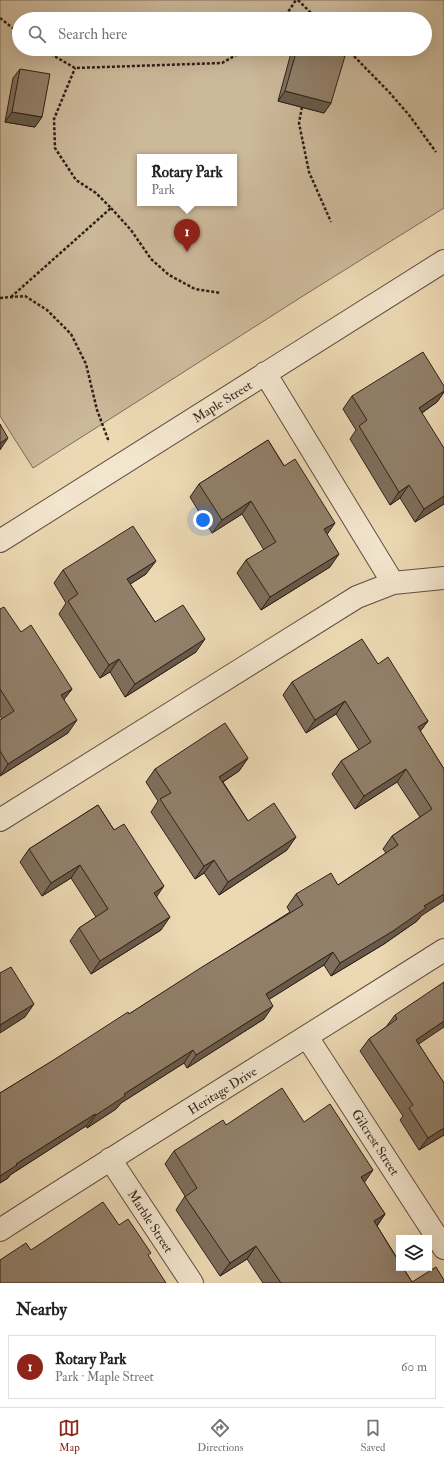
<!DOCTYPE html>
<html lang="en">
<head>
<meta charset="utf-8">
<style>
  body { margin:0; font-family:"IM FELL Double Pica",serif; background:#f2f2f2; color:#222 }
  .controls { position:absolute; right:12px; bottom:12px; display:grid; overflow:hidden; border-radius:0px; box-shadow:0 4px 16px #0002 }
  .controls button { width:36px; height:36px; display:grid; place-items:center; padding:0; border:0; border-bottom:1px solid #e0e0e0; background:#fff; color:#222; font:20px sans-serif }
  .you { position:absolute; left:203px; top:520px; width:14px; height:14px; margin:-10px; border:3px solid #fff; border-radius:50%; background:#1a73e8; box-shadow:0 0 0 6px #1a73e833 }
  .badge { display:grid; place-items:center; width:26px; height:26px; border-radius:50%; background:#8f2418; color:#fff; font-size:13px; font-weight:700 }
  .pin { position:absolute; translate:-50% -33px; filter:drop-shadow(0 1px 2px #0008) }
  .pin::after { content:''; position:absolute; top:21px; width:14px; height:12px; background:inherit; clip-path:polygon(0 0,100% 0,50% 100%) }
  .popup { position:absolute; left:137px; top:154px; width:100px; height:52px; box-sizing:border-box; display:grid; place-content:center; border-radius:0px; background:#fff; filter:drop-shadow(0 1px 3px #0005); font-size:13px; white-space:nowrap; color:#767676 }
  .popup b { font-size:15px; color:#222 }
  .popup::after { content:''; position:absolute; left:50%; top:100%; margin-left:-8px; border:8px solid transparent; border-top-color:#fff }
  .list { margin:0; padding:0; list-style:none }
  h2 { display:flex; justify-content:space-between; align-items:center; height:52px; margin:0; padding:0 16px; font-size:17px }
  h2 small { font-size:13px; font-weight:400; color:#767676 }
  .list li { display:grid; grid-template-columns:26px 1fr auto; gap:12px; align-items:center; box-sizing:border-box; height:64px; margin:0 8px 8px; padding:0 8px; border:1px solid #e0e0e0; border-radius:0px }
  .list b { display:block; font-size:15px; white-space:nowrap }
  .list p { margin:0; font-size:13px; white-space:nowrap; color:#767676 }
  .list em { font-size:13px; font-style:normal; color:#767676 }
  .icon { flex:none; width:22px; height:22px; fill:none; stroke:currentColor; stroke-width:2; stroke-linecap:round; stroke-linejoin:round }
  .map { position:relative; flex:none; width:444px; height:1283px; overflow:hidden }
  .search { position:absolute; background:#fff; box-shadow:0 4px 16px #0002; left:12px; right:12px; top:12px; height:44px; display:flex; align-items:center; gap:10px; box-sizing:border-box; padding:0 14px; border-radius:22px; color:#767676; font-size:15px }
  .sheet { height:124px; background:#fff }
  nav { display:flex; justify-content:space-around; align-items:center; box-sizing:border-box; height:56px; border-top:1px solid #e0e0e0; background:#fff; font-size:11px; color:#767676 }
  nav a { display:grid; justify-items:center; gap:2px }
  nav .on { color:#8f2418 }
  .map>svg:first-child { display:block }
</style>
</head>
<body>
<div class="map">
<svg width="444" height="1283" viewBox="0 0 444 1283">
  <rect width="100%" height="100%" fill="#ecd9b4"/>
  <filter id="stains"><feTurbulence type="fractalNoise" baseFrequency=".005" numOctaves="4"/><feColorMatrix values="0 0 0 0 .2 0 0 0 0 .09 0 0 0 0 .02 0 0 0 .5 -.17"/></filter>
  <radialGradient id="worn" r=".72"><stop offset=".6" stop-color="#630" stop-opacity="0"/><stop offset="1" stop-color="#630" stop-opacity=".3"/></radialGradient>
  <!-- green -->
  <path fill="#ccb99a" stroke="#7e6c5a" fill-rule="evenodd" d="M0,0H444V208L303,296L33,468L0,416ZM19,19H425V49H19ZM140,157H234V203H140Z"/>
  <g fill="none" stroke-linecap="round" stroke-linejoin="round">
    <defs>
      <path id="minor" d="M265,373L393,583L444,578
        M0,541L444,261
        M0,820L357,597L393,583
        M307,1037L444,1248
        M110,1159L192,1283
        M0,1230C147,1135 296,1044 444,950"/>
    </defs>
    <!-- minor casing -->
    <use href="#minor" stroke="#5f4e40" stroke-width="24"/>
    <!-- path -->
    <path stroke="#301f19" stroke-width="2.5" stroke-dasharray="3 2" stroke-linecap="butt" d="M298,0L317,19
      M0,18L19,33
      M282,19L286,15L296,0
      M42,49L75,68L222,63L247,49
      M347,49L389,92L409,115L436,152
      M302,107L299,123L309,172L331,222
      M111,208L131,230L151,259L169,275L195,289L221,293
      M11,297L111,208L96,193L76,180L55,148L54,119L75,68
      M0,298L25,296L47,310L71,334L86,364L97,410L109,442"/>
    <!-- minor -->
    <use href="#minor" stroke="#f3e6ce" stroke-width="22"/>
  </g>
  <!-- wall -->
  <path fill="#7e6e5b" stroke="#301f19" d="M294,49H319L331,103L324,113L278,101L291,53Z
    M20,69L35,127L5,122L13,78Z
    M444,386V392L437,402L422,413L444,504L415,522L400,498L390,505L350,439L356,430L343,409L352,396Z
    M268,440L327,534L330,567L261,610L237,573L246,560L264,550L242,514L212,533L190,497L199,484Z
    M63,570L146,574L130,584L155,622L196,652L125,697L110,672L100,678L59,614L66,603L54,583Z
    M0,609L72,689L64,699L68,733L0,776V720L2,719L0,716Z
    M378,664L428,721L420,731L444,769L421,916L417,921L384,944L331,976L324,965L269,999L264,1019L187,1068L184,1063L121,1103L116,1109L87,1128L86,1126L10,1175L8,1178L0,1183V1093L129,1014L290,912L287,907L296,894L338,885L386,853L383,849L392,836L420,817L397,782L355,809L332,774L341,761L359,750L336,714L306,733L283,695L292,682Z
    M248,758L239,771L223,782L248,821L287,850L219,895L204,873L195,879L151,812L158,801L146,782L155,769Z
    M98,805L157,897L161,930L91,974L70,941L79,928L96,917L71,878L42,896L20,862L29,849Z
    M395,1015L419,1045L444,1083V1135L419,1150L400,1120L403,1116L360,1051L369,1039L386,1027Z
    M304,1122L364,1182L385,1214L377,1226L412,1282L444,1283H263L247,1259L220,1276L176,1210L185,1196L165,1164L174,1151L226,1125Z"/>
  <!-- shaded-wall -->
  <path fill="#665a4a" stroke="#301f19" d="M285,91L331,103L324,113L278,101Z
    M12,112L42,117L35,127L5,122Z
    M444,391V392L437,402L410,421L419,408Z
    M8,438L0,450V443Z
    M409,485L400,498L390,505L399,492Z
    M444,496V504L415,522L424,509Z
    M251,501L242,514L212,533L222,520Z
    M335,523L326,536L324,529Z
    M339,554L330,567L261,610L270,597Z
    M156,561L146,574L118,592L127,579Z
    M205,639L196,652L125,697L135,684Z
    M119,659L110,672L100,678L109,665Z
    M72,689L62,702L61,695Z
    M345,701L336,714L306,733L315,720Z
    M77,720L68,733L0,776L8,764Z
    M428,721L419,733L418,727Z
    M248,758L239,771L210,790L219,777Z
    M406,769L397,782L355,809L364,796Z
    M296,837L287,850L219,895L228,882Z
    M214,860L204,873L195,879L204,866Z
    M80,865L71,878L42,896L51,883Z
    M164,886L155,899L154,893Z
    M444,894V901L421,916L417,921L384,944L331,976L340,963L424,906Z
    M170,917L161,930L91,974L100,961Z
    M333,952L324,965L257,1007L266,994Z
    M34,1004L25,1017L0,1033V1025Z
    M273,1006L264,1019L187,1068L196,1055Z
    M444,1021V1027L407,1052L416,1040Z
    M193,1050L184,1063L121,1103L116,1109L87,1128L96,1115L124,1094Z
    M95,1114L86,1126L10,1175L8,1178L0,1183V1176L16,1164Z
    M444,1128V1135L419,1150L428,1138Z
    M373,1170L364,1183L361,1177Z
    M385,1214L376,1227L374,1221Z
    M256,1246L247,1259L220,1276L230,1263Z"/>
  <!-- building -->
  <path fill="#92806a" stroke="#301f19" d="M297,49H319L345,56L331,103L285,91Z
    M20,69L50,74L42,117L12,112Z
    M423,352L444,386V391L419,408L444,448V496L424,509L409,485L399,492L359,426L367,420L352,396Z
    M0,424L8,438L0,443Z
    M268,440L284,466L295,459L335,523L324,529L339,554L270,597L246,560L276,542L251,501L222,520L199,484Z
    M133,526L156,561L127,579L155,622L183,605L205,639L135,684L119,659L109,665L68,601L78,594L63,570Z
    M4,607L21,632L31,625L72,689L61,695L77,720L8,764L0,751V720L14,711L0,689V609Z
    M362,639L378,664L388,657L428,721L418,727L444,769V894L424,906L426,908L393,931L340,963L333,952L266,994L273,1006L196,1055L193,1050L124,1094L125,1096L96,1115L95,1114L16,1164L17,1165L0,1176V1093L52,1061L128,1012L129,1014L202,967L303,905L296,894L331,873L338,885L398,845L392,836L432,809L406,769L364,796L341,761L371,742L345,701L315,720L292,682Z
    M225,723L248,758L219,777L248,821L274,803L296,837L228,882L214,860L204,866L160,799L171,793L155,769Z
    M98,805L114,830L124,824L164,886L154,893L170,917L100,961L79,928L108,909L80,865L51,883L29,849Z
    M11,967L34,1004L0,1025V973Z
    M444,982V1021L416,1040L444,1083V1128L428,1138L409,1108L413,1105L369,1039L397,1019L395,1015Z
    M282,1088L304,1122L330,1104L373,1170L361,1177L385,1214L374,1221L399,1262V1268H403L412,1282L436,1267L444,1280V1283H281L256,1246L230,1263L185,1197L197,1188L174,1151L223,1120L226,1125Z
    M103,1202L119,1225L128,1219L151,1253L148,1255L166,1283H0V1260L26,1243L31,1250Z"/>
  <g text-anchor="middle" stroke-width="3.5" stroke-linejoin="round" paint-order="stroke">
    <!-- street labels -->
    <g font-size="13" fill="#301f19" stroke="#f3e6ce">
      <text transform="translate(222 401) rotate(-32)" y="5">Maple Street</text>
      <text transform="translate(222 1090) rotate(-32)" y="5">Heritage Drive</text>
      <text transform="translate(376 1142) rotate(57)" y="5">Gilcrest Street</text>
      <text transform="translate(151 1221) rotate(57)" y="5">Marble Street</text>
    </g>
  </g>
  <rect width="100%" height="100%" filter="url(#stains)"/>
  <rect width="100%" height="100%" fill="url(#worn)"/>
</svg>
<div class="controls">
<button><svg class="icon" aria-label="layers" viewBox="0 0 24 24"><path d="M12 4l9 5-9 5-9-5zM3 14l9 5 9-5"/></svg></button>
</div>
<div class="you"></div>
<div class="pin badge" style="left:187px;top:252px">1</div>
<div class="popup"><b>Rotary Park</b>Park</div>
<div class="search"><svg class="icon" aria-label="search" viewBox="0 0 24 24"><circle cx="10" cy="10" r="6"/><path d="M15 15l6 6"/></svg>Search here</div>
</div>
<section class="sheet">
<h2>Nearby<small></small></h2>
<ul class="list">
<li><span class="badge">1</span><div><b>Rotary Park</b><p>Park · Maple Street</p></div><em>60 m</em></li>
</ul>
</section>
<nav>
<a class="on"><svg class="icon" aria-label="map" viewBox="0 0 24 24"><path d="M3 6l6-2 6 2 6-2v14l-6 2-6-2-6 2zM9 4v14M15 6v14"/></svg>Map</a>
<a><svg class="icon" aria-label="directions" viewBox="0 0 24 24"><path d="M12 3l9 9-9 9-9-9zM9 14v-3h6M13 9l2 2-2 2"/></svg>Directions</a>
<a><svg class="icon" aria-label="saved" viewBox="0 0 24 24"><path d="M7 4h10v16l-5-4-5 4z"/></svg>Saved</a>
</nav>
</body>
</html>
